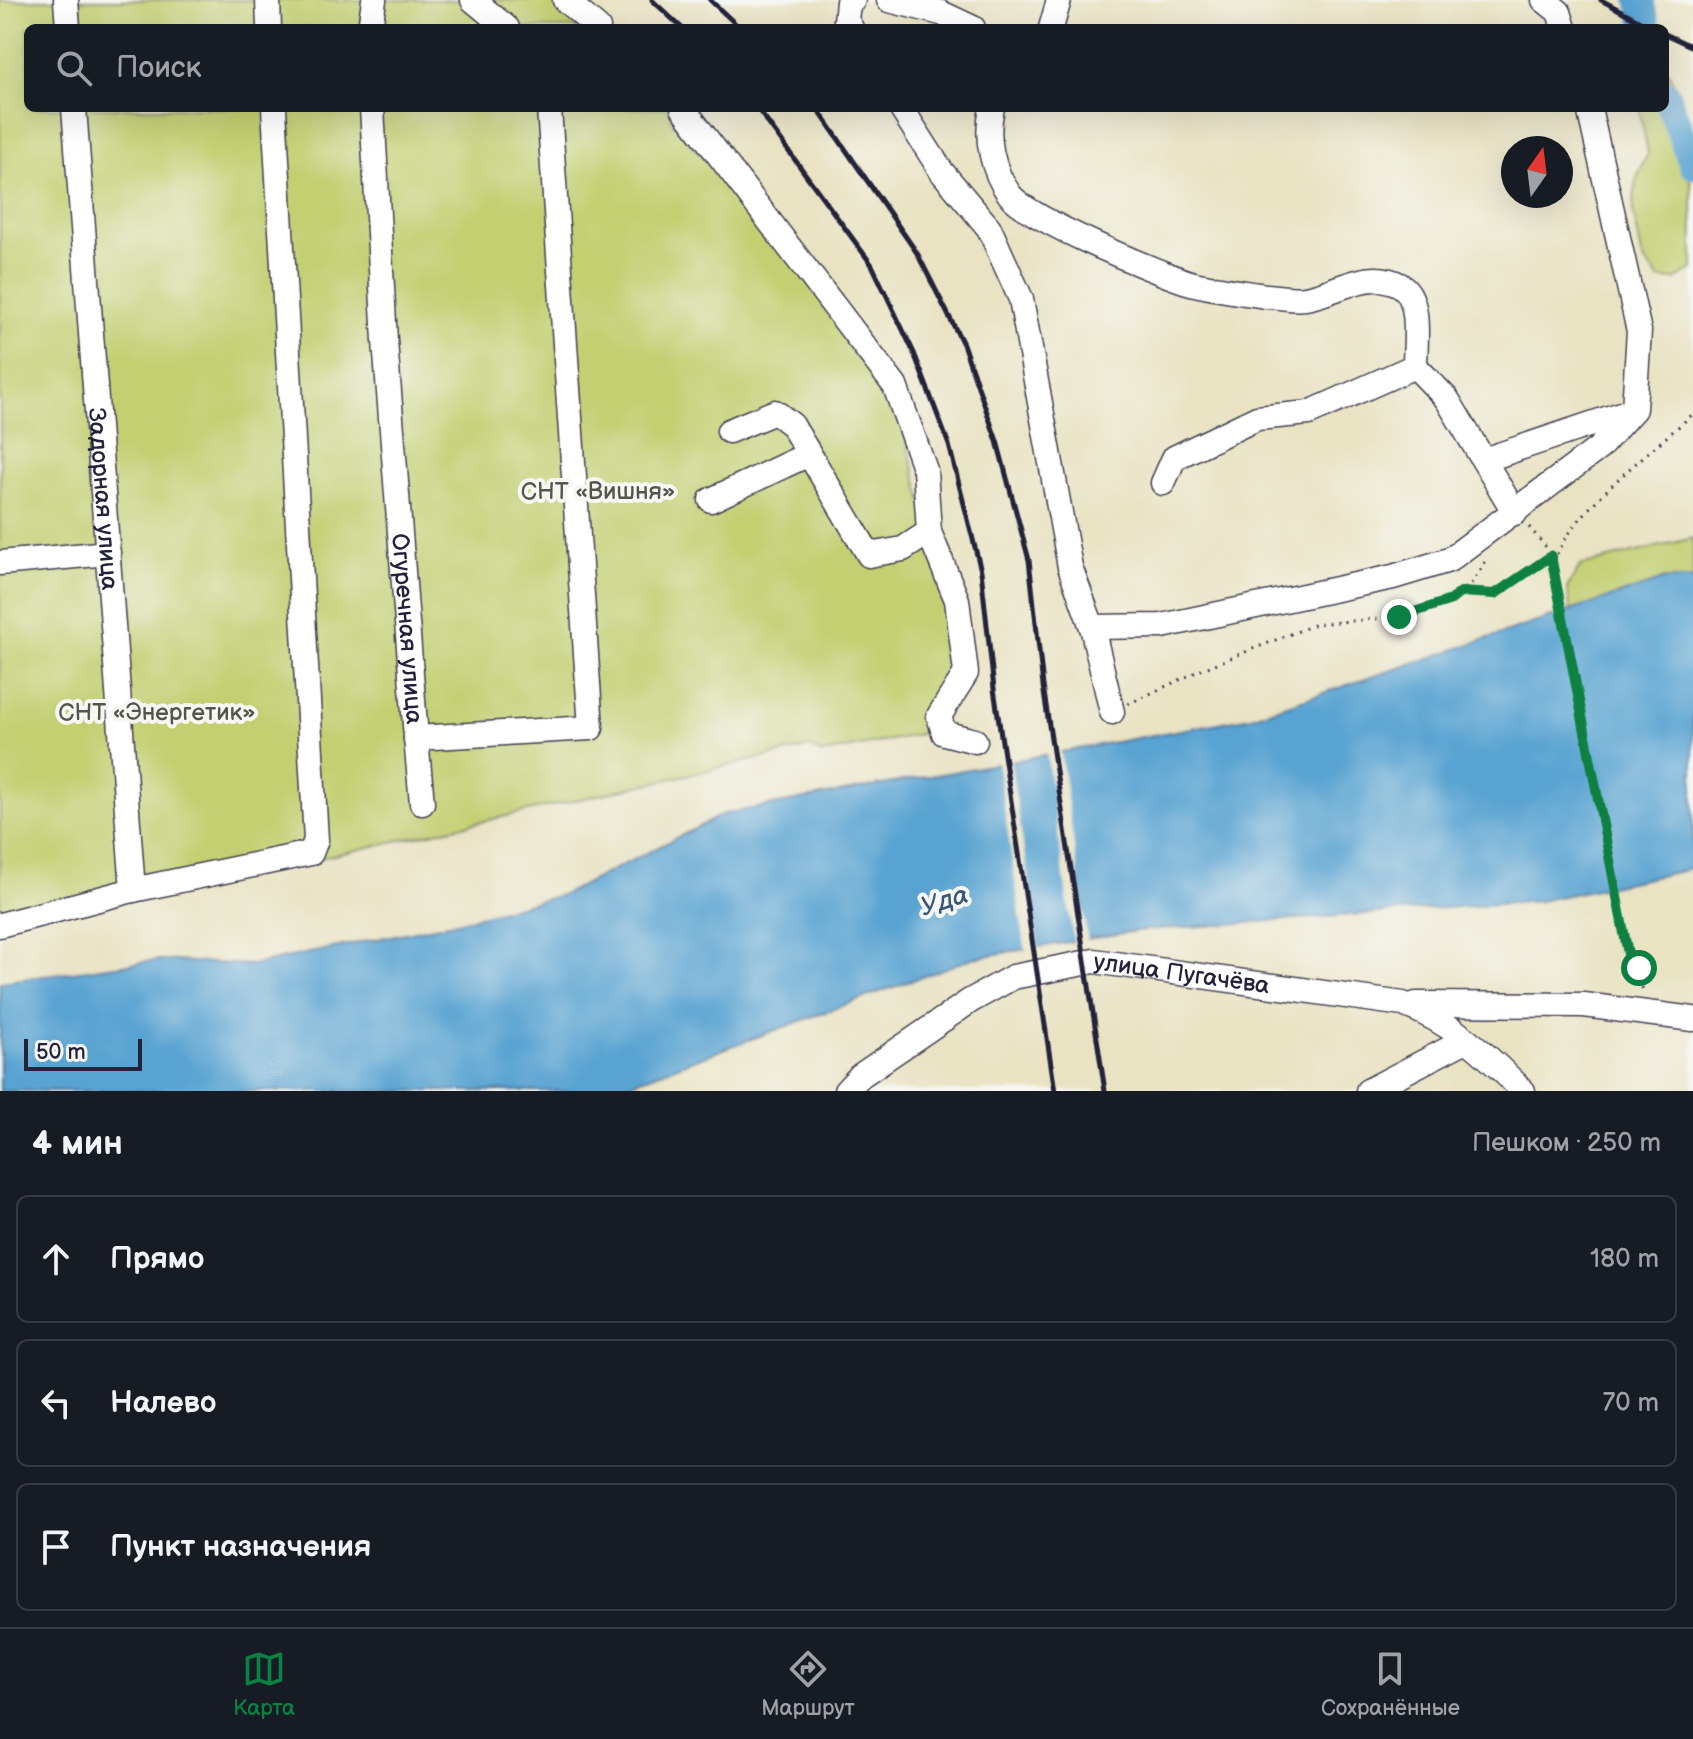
<!DOCTYPE html>
<html lang="ru">
<head>
<meta charset="utf-8">
<style>
  body { margin:0; font-family:"Balsamiq Sans",sans-serif; background:#20242c; color:#f1f3f6 }
  .compass { position:absolute; left:1501px; top:136px; width:72px; height:72px; border-radius:50%; background:#171b24; box-shadow:0 8px 32px #0002; rotate:14deg }
  .scale { position:absolute; left:24px; bottom:20px; width:118px; box-sizing:border-box; padding-left:8px; border:4px solid #22223b; border-top:0; font-size:22px; line-height:28px; white-space:nowrap; color:#22223b; -webkit-text-stroke:6px #f6f6f2; paint-order:stroke }
  .stop { position:absolute; width:24px; height:24px; margin:-18px; border:6px solid #0b8043; border-radius:50%; background:#fff }
  .stop.end { background:#0b8043; border-color:#fff; box-shadow:0 2px 8px #0008 }
  .list { margin:0; padding:0; list-style:none }
  h2 { display:flex; justify-content:space-between; align-items:center; height:104px; margin:0; padding:0 32px; font-size:34px }
  h2 small { font-size:26px; font-weight:400; color:#9ea1a6 }
  .list li { display:grid; grid-template-columns:52px 1fr auto; gap:24px; align-items:center; box-sizing:border-box; height:128px; margin:0 16px 16px; padding:0 16px; border:2px solid #363941; border-radius:12px }
  .list b { display:block; font-size:30px; white-space:nowrap }
  .list em { font-size:26px; font-style:normal; color:#9ea1a6 }
  .icon { flex:none; width:44px; height:44px; fill:none; stroke:currentColor; stroke-width:2; stroke-linecap:round; stroke-linejoin:round }
  .map { position:relative; flex:none; width:1693px; height:1091px; overflow:hidden }
  .search { position:absolute; background:#171b24; box-shadow:0 8px 32px #0002; left:24px; right:24px; top:24px; height:88px; display:flex; align-items:center; gap:20px; box-sizing:border-box; padding:0 28px; border-radius:12px; color:#9ea1a6; font-size:30px }
  .sheet { height:536px; background:#171b24 }
  nav { display:flex; justify-content:space-around; align-items:center; box-sizing:border-box; height:112px; border-top:2px solid #363941; background:#171b24; font-size:22px; color:#9ea1a6 }
  nav a { display:grid; justify-items:center; gap:4px }
  nav .on { color:#0b8043 }
  .map>svg:first-child { display:block }
</style>
</head>
<body>
<div class="map">
<svg width="1693" height="1091" viewBox="0 0 1693 1091">
  <rect width="100%" height="100%" fill="#f6f6f2"/>
  <filter id="ink" filterUnits="userSpaceOnUse"><feTurbulence type="fractalNoise" baseFrequency=".0125" numOctaves="2"/><feDisplacementMap in="SourceGraphic" scale="16" xChannelSelector="R" yChannelSelector="G"/><feConvolveMatrix kernelMatrix="1 2 1 2 8 2 1 2 1" color-interpolation-filters="sRGB"/></filter>
  <filter id="wash" filterUnits="userSpaceOnUse"><feTurbulence type="fractalNoise" baseFrequency=".006" numOctaves="4" result="noise"/><feDisplacementMap in="SourceGraphic" scale="32" xChannelSelector="R" yChannelSelector="G"/><feGaussianBlur stdDeviation="1.8" result="paint"/><feColorMatrix in="noise" values="0 0 0 0 0 0 0 0 0 0 0 0 0 0 0 0 0 1.4 0 .05"/><feComposite in="paint" operator="in"/></filter>
  <g filter="url(#wash)">
    <rect width="100%" height="100%" fill="#e9e3c3"/>
    <!-- green -->
    <path fill="#c3cf71" stroke="#727856" stroke-width="2" d="M0,0H558L592,28H28V108H668L671,120L828,303L891,390L881,397L903,427L966,667L936,715L920,734L821,754L810,747L321,858L0,917Z
      M1665,67C1693,103 1693,216 1693,269L1675,280L1659,279L1643,259L1633,211L1636,180L1648,153L1639,108H1665Z
      M1693,538V579H1666L1571,612L1567,588L1580,566Z"/>
    <!-- water -->
    <path fill="#59a3d1" stroke="#3e6286" stroke-width="2" d="M1666,579H1693V866L1682,871L1539,901L1136,931L973,958L609,1091H0V982L158,960L252,965L453,923L565,894L724,814L1251,717Z"/>
    <!-- pier -->
    <path fill="#e9e3c3" d="M1060,749L1088,943L1074,945L1046,751Z
      M1010,758L1039,951L1026,953L997,760Z"/>
    <g fill="none" stroke-linecap="round" stroke-linejoin="round">
      <!-- river -->
      <path stroke="#59a3d1" stroke-width="28" d="M1640,0L1647,28
        M1665,93L1693,165"/>
    </g>
  </g>
  <g filter="url(#ink)">
    <g fill="none" stroke-linecap="round" stroke-linejoin="round">
      <defs>
        <g id="minor">
          <path d="M66,0L68,28"/>
          <path d="M268,0L269,28"/>
          <path d="M473,0L507,28"/>
          <path d="M565,0L598,28"/>
          <path d="M889,0L941,13L973,28"/>
          <path d="M1544,0L1559,12L1564,28"/>
          <path d="M370,28L374,0"/>
          <path d="M851,28L846,21L848,2L853,0"/>
          <path d="M1051,28L1059,0"/>
          <path id="s1" d="M74,108L133,890"/>
          <path id="s2" d="M372,108L385,341L416,738L591,728L549,108"/>
          <path d="M683,108L895,386L925,470L929,532L903,549L869,555L792,425L775,412L729,431"/>
          <path d="M901,108L942,172L989,228L1021,299L1070,567L1092,627L1112,712"/>
          <path d="M992,108C985,138 992,171 1010,195C1030,220 1150,269 1184,281C1201,287 1288,301 1305,298C1335,294 1368,267 1400,285C1422,297 1415,344 1415,366"/>
          <path d="M1484,460L1633,410"/>
          <path d="M1163,483L1174,458L1257,418L1309,413L1415,366L1447,399L1515,513"/>
          <path d="M711,500L809,454"/>
          <path d="M929,532L957,600L966,673L939,716L944,733L975,741"/>
          <path d="M0,563L108,553"/>
          <path d="M1092,627L1162,626L1393,577L1449,560L1599,448L1634,409L1639,331L1589,108"/>
          <path d="M416,738L422,803"/>
          <path d="M0,925L133,890L311,853L316,840L274,108"/>
          <path d="M1416,1004L1584,1005L1693,1019"/>
          <path id="s3" d="M846,1091L860,1076L970,1001L1013,977L1094,961L1403,1004C1453,1023 1485,1053 1523,1091"/>
          <path d="M1368,1091L1466,1040"/>
        </g>
      </defs>
      <!-- minor casing -->
      <use href="#minor" stroke="#403f4f" stroke-width="27"/>
      <!-- path -->
      <path stroke="#403f4f" stroke-width="3" stroke-dasharray="2 6" stroke-linecap="butt" d="M1529,527L1557,560
        M1557,554C1581,504 1650,452 1693,414
        M1551,556L1632,969
        M1461,592L1495,594L1550,557
        M1128,704L1205,668L1316,624L1399,617L1451,600L1473,582L1488,557
        M1637,964L1639,968L1632,969L1645,993"/>
      <!-- minor -->
      <use href="#minor" stroke="#fff" stroke-width="24"/>
      <!-- rail -->
      <path stroke="#22223b" stroke-width="5" d="M652,0L682,28
        M710,0L740,28
        M1601,0L1653,28
        M1665,34L1693,47
        M757,108L872,265L914,353L949,445L981,571L994,689L1055,1091
        M817,108L917,253L963,344L997,441L1029,560L1043,686L1105,1091"/>
    </g>
  </g>
  <g fill="none" stroke-linecap="round" stroke-linejoin="round" filter="url(#ink)">
    <!-- route -->
    <path stroke="#0b8043" stroke-width="10" d="M1399,617L1451,600L1461,592L1495,594L1551,556L1630,964L1632,969L1639,968"/>
  </g>
  <g text-anchor="middle" stroke-width="8" stroke-linejoin="round" paint-order="stroke">
    <!-- park labels -->
    <g font-size="24" fill="#52564b" stroke="#f6f6f2">
      <text x="598" y="499">СНТ «Вишня»</text>
      <text x="157" y="720">СНТ «Энергетик»</text>
    </g>
    <!-- street labels -->
    <g font-size="24" fill="#22223b" stroke="#f6f6f2">
      <text dy="8" stroke="none"><textPath href="#s1" startOffset="392">Задорная улица</textPath></text>
      <text dy="8" stroke="none"><textPath href="#s2" startOffset="522">Огуречная улица</textPath></text>
      <text dy="8" stroke="none"><textPath href="#s3" startOffset="374">улица Пугачёва</textPath></text>
    </g>
    <!-- water labels -->
    <g font-size="26" font-style="italic" fill="#385677" stroke="#f6f6f2">
      <text transform="translate(944 900) rotate(-17)" y="9">Уда</text>
    </g>
  </g>
</svg>
<svg class="compass" viewBox="-18 -18 36 36"><path d="M0-13l5 13h-10z" fill="#e53935"/><path d="M0 13l5-13h-10z" fill="#9ea1a6"/></svg>
<div class="scale">50 m</div>
<div class="stop" style="left:1639px;top:968px"></div>
<div class="stop end" style="left:1399px;top:617px"></div>
<div class="search"><svg class="icon" aria-label="search" viewBox="0 0 24 24"><circle cx="10" cy="10" r="6"/><path d="M15 15l6 6"/></svg>Поиск</div>
</div>
<section class="sheet">
<h2>4 мин<small>Пешком · 250 m</small></h2>
<ul class="list">
<li><svg class="icon" aria-label="ahead" viewBox="0 0 24 24"><path d="M12 20V5M6 11l6-6 6 6"/></svg><div><b>Прямо</b></div><em>180 m</em></li>
<li><svg class="icon" aria-label="left" viewBox="0 0 24 24"><path d="M17 20v-9H6M10 6l-5 5 5 5"/></svg><div><b>Налево</b></div><em>70 m</em></li>
<li><svg class="icon" aria-label="arrive" viewBox="0 0 24 24"><path d="M6 21V4h12l-3 4 3 4H6"/></svg><div><b>Пункт назначения</b></div></li>
</ul>
</section>
<nav>
<a class="on"><svg class="icon" aria-label="map" viewBox="0 0 24 24"><path d="M3 6l6-2 6 2 6-2v14l-6 2-6-2-6 2zM9 4v14M15 6v14"/></svg>Карта</a>
<a><svg class="icon" aria-label="directions" viewBox="0 0 24 24"><path d="M12 3l9 9-9 9-9-9zM9 14v-3h6M13 9l2 2-2 2"/></svg>Маршрут</a>
<a><svg class="icon" aria-label="saved" viewBox="0 0 24 24"><path d="M7 4h10v16l-5-4-5 4z"/></svg>Сохранённые</a>
</nav>
</body>
</html>
